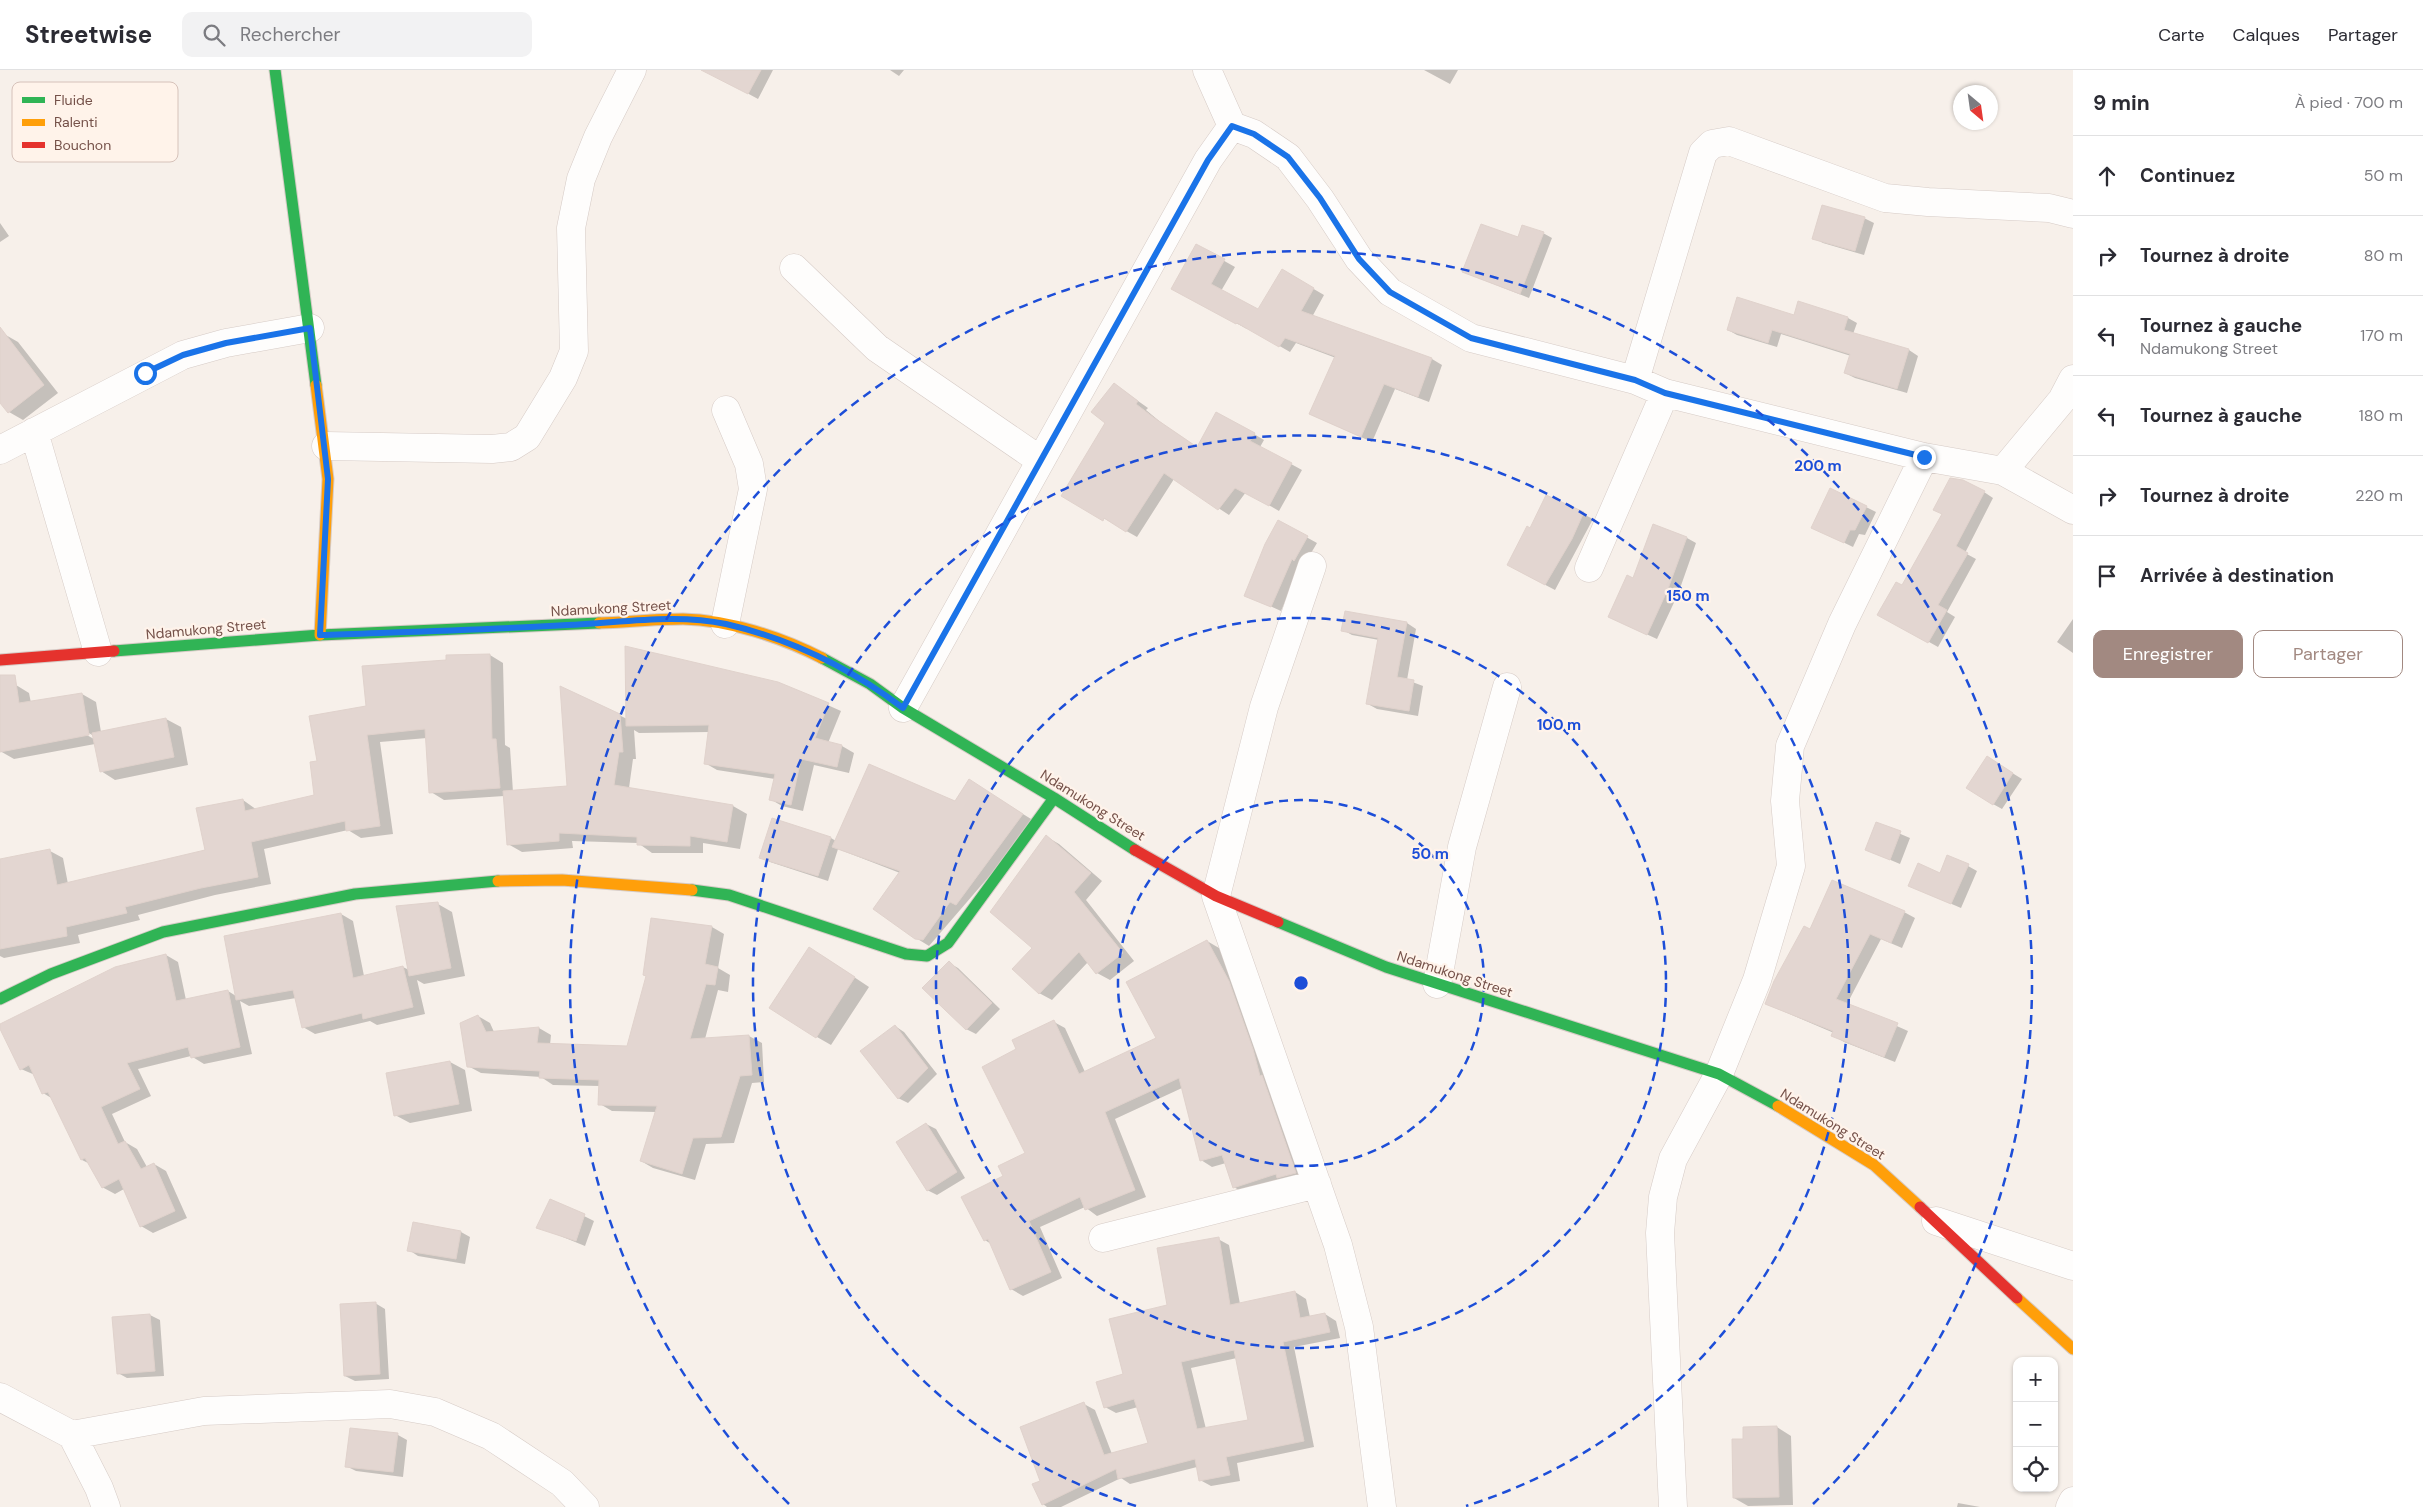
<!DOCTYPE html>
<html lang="fr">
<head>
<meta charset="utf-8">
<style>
  body { margin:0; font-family:"DM Sans",sans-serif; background:#f2f2f3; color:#2b2b33 }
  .controls { position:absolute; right:15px; bottom:15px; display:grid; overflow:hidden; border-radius:10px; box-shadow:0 1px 4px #0004 }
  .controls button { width:45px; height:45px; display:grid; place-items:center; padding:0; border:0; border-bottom:1px solid #e1e1e2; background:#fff; color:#2b2b33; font:25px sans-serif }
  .compass { position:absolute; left:1953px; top:15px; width:45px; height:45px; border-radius:50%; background:#fff; box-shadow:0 1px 4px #0004; rotate:151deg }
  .stop { position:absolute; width:15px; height:15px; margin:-11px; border:4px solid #1a73e8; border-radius:50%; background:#fff }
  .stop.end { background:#1a73e8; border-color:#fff; box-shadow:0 1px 5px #0008 }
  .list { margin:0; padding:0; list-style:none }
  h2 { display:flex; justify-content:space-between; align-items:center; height:65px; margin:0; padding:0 20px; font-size:21px }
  h2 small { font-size:16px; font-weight:400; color:#7c7c81 }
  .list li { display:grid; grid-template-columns:32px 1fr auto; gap:15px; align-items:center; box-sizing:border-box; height:80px; padding:0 20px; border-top:1px solid #e1e1e2 }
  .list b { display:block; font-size:19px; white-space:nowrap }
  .list p { margin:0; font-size:16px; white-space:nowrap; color:#7c7c81 }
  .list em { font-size:16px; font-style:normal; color:#7c7c81 }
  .actions { display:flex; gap:10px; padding:15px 20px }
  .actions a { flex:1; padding:11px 0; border:1px solid #a28981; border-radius:10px; text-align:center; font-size:18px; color:#a28981 }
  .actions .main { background:#a28981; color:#fff }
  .icon { flex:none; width:28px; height:28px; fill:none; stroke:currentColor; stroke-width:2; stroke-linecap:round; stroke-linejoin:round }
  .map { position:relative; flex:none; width:2073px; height:1437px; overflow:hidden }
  header { display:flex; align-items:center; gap:30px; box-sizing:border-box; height:70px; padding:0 25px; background:#fff; border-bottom:1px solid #e1e1e2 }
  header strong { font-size:24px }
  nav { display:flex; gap:28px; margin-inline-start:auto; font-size:18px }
  .search { width:350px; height:45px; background:#f2f2f3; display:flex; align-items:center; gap:12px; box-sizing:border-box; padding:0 18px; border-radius:10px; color:#7c7c81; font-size:19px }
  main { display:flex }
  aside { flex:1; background:#fff }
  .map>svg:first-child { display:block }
</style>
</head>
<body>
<header>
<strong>Streetwise</strong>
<div class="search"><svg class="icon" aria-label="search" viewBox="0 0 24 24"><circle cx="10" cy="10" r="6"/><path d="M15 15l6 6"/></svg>Rechercher</div>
<nav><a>Carte</a><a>Calques</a><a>Partager</a></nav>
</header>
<main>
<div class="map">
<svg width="2073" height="1437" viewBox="0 0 2073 1437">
  <rect width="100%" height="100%" fill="#f7f0ea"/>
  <!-- shadow -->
  <path fill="#0003" fill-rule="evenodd" d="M716,0H773L758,29L723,10Z
    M890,0H904L899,6Z
    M1424,0H1458L1450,14Z
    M1864,148L1874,153L1864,185L1823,173L1814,168Z
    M0,153L9,166L0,172Z
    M1543,163L1552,168L1529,228L1463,202Z
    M1196,175L1235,197L1221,221L1259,241L1283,201L1324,225L1312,247L1432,289L1442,295L1429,332L1395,319L1372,372L1310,344L1336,288L1296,273L1290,282L1248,258L1247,259L1183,224Z
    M1799,233L1848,248L1857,253L1853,264L1909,280L1918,286L1907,323L1855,308L1845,303L1851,286L1781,264L1777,277L1737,265L1728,260L1795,246Z
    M4,264L18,272L58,323L23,350L9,342L0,331V267Z
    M1114,314L1148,338L1146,340L1164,355L1198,378L1254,364L1264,370L1260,377L1302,400L1279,441L1246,422L1229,445L1174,409L1137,467L1063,425L1107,352Z
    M1984,422L1993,428L1965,483L1976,489L1947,542L1955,547L1938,577L1879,544L1903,517L1944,444Z
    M1547,426L1593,449L1555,520L1517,500L1531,460Z
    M1866,437L1876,442L1865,465L1859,464L1853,477L1822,462Z
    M1279,452L1317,473L1304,495L1302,493L1281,541L1245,525Z
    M1687,468L1696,473L1678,524L1657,569L1609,547L1634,510Z
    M2073,549V583L2057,572Z
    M1407,553L1416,559L1407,610L1423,616L1418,646L1377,639L1368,634L1379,570L1352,565L1343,560Z
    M490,585L503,593L505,675L510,678L513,722L569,717L619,645L627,649L778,613L841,641L828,673L842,676L854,683L849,703L814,695L803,741L782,736L770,729L775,709L717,700L705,693L710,662L639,663L634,660L636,689H633L629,718L733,736L747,744L740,779L703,773V783H652L638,773L572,771L573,778L522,782L508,774L504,726L444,730L431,722L427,668L380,672L393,764L361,768L348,760L264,779L271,814L215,825L138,845L140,850L78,865L80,873L4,888L0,886V791L50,781L63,788L68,814L206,781L243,730L257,740L316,726L318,693L367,637L448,591Z
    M16,615L29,623L31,633L82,624L96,632L101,662L166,649L181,657L188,695L115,710L101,701L95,674L14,689L0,681V617ZM85,661L94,666V669L83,663Z
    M1996,693L2022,709L2002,739L1993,734Z
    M982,719L1036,752L929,876L916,868L900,803L838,779L828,811L770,792L761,787L831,768L836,771L955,733Z
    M1877,754L1910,768L1900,794L1867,780Z
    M1047,767L1059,774L1102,811L1086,830L1134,891L1110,910L1097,903L1088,892L1052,930L1039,923L1033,878Z
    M1968,796L1977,801L1961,838L1919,820Z
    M438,834L452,842L465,906L424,914L417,910L425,944L377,955L370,951L315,964L303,957L296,928L249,936L240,931L252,984L204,994L191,986L138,999L151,1026L112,1044L125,1072L137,1079L147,1097L154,1094L166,1101L187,1148L153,1163L141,1156L124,1119L115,1124L102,1117L90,1094L82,1090L53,1029L43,1023L35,1005L21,999L0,957L166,885L178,892L186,930L228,921L236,926L341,844L353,851L364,906L403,897L409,900Z
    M1904,842L1915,848L1902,878L1881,869L1847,934L1908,961L1895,992L1844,972L1833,965L1834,963L1766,934L1811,861Z
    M712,857L724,864L718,898L730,905L728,922L718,920L705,969L749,966L762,973L764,1012L752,1013L734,1073L706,1074L695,1110L653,1098L641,1091L656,1042L612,1041L600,1034V1016L553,1015L541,1007L481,1003L468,996L478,946L490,953L494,962L539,958L551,965L550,975L627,977Z
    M1207,871L1219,878L1240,918L1307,1109L1245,1124L1234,1117L1226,1093L1212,1097L1201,1090L1182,1018L1115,1049L1146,1127L1097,1146L1085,1137L1040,1157L1062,1208L1023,1226L1011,1219L991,1174L985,1170L1004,1107L1027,1084L1018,980L1054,952L1065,958L1085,1002L1158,969Z
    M824,887L869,917L831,975L817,967Z
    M949,893L958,898L1000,939L976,964L966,959Z
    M895,956L904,962L937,1004L908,1033L898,1028Z
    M450,992L465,1000L472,1041L410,1053L395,1045L387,1004Z
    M926,1054L936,1059L965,1108L937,1125L927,1120Z
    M584,1146L594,1151L585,1176L538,1157Z
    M461,1162L470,1167L465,1194L418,1186L409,1180Z
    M1218,1169L1229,1175L1240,1234L1295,1222L1306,1229L1310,1247L1325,1244L1336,1251L1340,1268L1294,1277L1314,1377L1237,1393L1240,1411L1211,1416L1200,1410L1197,1397L1130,1414L1121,1408L1061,1437H1047L1043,1434L1042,1411L1084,1334L1095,1340L1112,1384L1149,1374L1138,1337L1116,1343L1105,1337L1169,1236ZM1237,1288L1250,1351L1206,1359L1191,1298Z
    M375,1233L385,1239L389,1309L355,1311L345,1306Z
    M150,1245L160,1250L164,1306L127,1308L118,1303L113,1248Z
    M1777,1357L1791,1366L1793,1435L1748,1436L1734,1428Z
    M398,1365L407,1370L403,1407L356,1401L346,1396Z
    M1958,1433L1980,1437H1957Z"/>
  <!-- building -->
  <path fill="#e3d6d1" stroke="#e0d2cc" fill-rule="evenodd" d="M701,0H761L748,24Z
    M1822,135L1865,147L1855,181L1812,169Z
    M1481,154L1518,167L1522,155L1544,162L1520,224L1462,202Z
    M1196,174L1225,189L1211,214L1258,239L1282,199L1314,218L1301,241L1432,288L1418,327L1384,314L1361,367L1309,344L1335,286L1285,268L1279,277L1237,253L1236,254L1171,219Z
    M1737,227L1794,245L1798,231L1848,247L1844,260L1909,279L1897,319L1844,303L1850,284L1772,260L1768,273L1727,260Z
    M0,257L44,315L8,343L0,333Z
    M1114,313L1138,331L1136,334L1153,347L1197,377L1216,342L1255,363L1250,371L1292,393L1269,436L1235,418L1218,440L1164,403L1126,462L1104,448L1103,451L1061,426L1105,353L1091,342Z
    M1950,408L1963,410L1985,421L1956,476L1968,483L1938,535L1947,540L1928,573L1877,545L1896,512L1902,515L1942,444L1933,440Z
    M1830,418L1867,436L1855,460H1850L1844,473L1811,458Z
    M1546,425L1584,442L1572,469L1545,515L1507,495L1527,456L1530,458Z
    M1278,450L1308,466L1294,491L1292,489L1271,537L1244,526L1265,474Z
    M1653,454L1687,467L1668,519L1647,565L1608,547L1627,505L1633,508Z
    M1345,541L1407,552L1397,607L1414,610L1409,641L1366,634L1378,568L1341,561Z
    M625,576L778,612L829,633L815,668L842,675L837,697L801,689L791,735L769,730L775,704L704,694L709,655L626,656Z
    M490,584L492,669H496L500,718L429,723L425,659L367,665L380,756L346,761L345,751L251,772L258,807L201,818L125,837L127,843L66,857L67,866L0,879V789L50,779L57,815L205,780L196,738L243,729L245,741L314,725L310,692L317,691L309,646L366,636L362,596L446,590V585Z
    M0,605H15L19,633L82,623L89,665L0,682Z
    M560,616L620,644L623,682H619L614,715L733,735L727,772L690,766V776L637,775V767L559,763V771L507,775L503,721L567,716Z
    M166,648L174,687L100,702L92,663Z
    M1987,686L2013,703L1993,735L1966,718Z
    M869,694L955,731L969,709L1023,744L956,835L950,832L923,870L915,869L873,839L900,801L832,777Z
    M772,748L831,767L818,806L759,788Z
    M1876,752L1901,761L1890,790L1865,780Z
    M1046,765L1091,803L1074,822L1123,883L1096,904L1079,882L1039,924L1012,899L1032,878L990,842Z
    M1947,785L1969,794L1951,834L1908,816L1918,793L1940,803Z
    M1832,810L1905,841L1891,873L1870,864L1836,929L1898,953L1884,987L1831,966L1833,961L1765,934L1774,911L1804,856L1810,859Z
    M438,832L451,898L409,906L396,836Z
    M341,843L353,908L403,896L413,937L363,949L362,943L302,958L293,920L236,930L224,866Z
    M651,848L712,856L705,894L718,897L715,915L706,914L690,969L749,965L752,1005L740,1006L721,1067L693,1068L682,1104L640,1091L657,1036L598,1035L599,1010L539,1008L540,1001L467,997L460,953L478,945L486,962L539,957L537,973L627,976L646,906L643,905Z
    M1207,870L1229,911L1253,979L1260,1006L1262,1005L1296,1103L1277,1108L1276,1104L1233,1118L1222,1085L1200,1091L1179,1008L1105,1042L1135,1120L1085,1140L1080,1127L1029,1151L1051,1202L1010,1220L988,1169L984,1171L961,1127L1003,1106L998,1096L1025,1083L982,997L1016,979L1012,970L1054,950L1079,1004L1156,968L1126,912Z
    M809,877L855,907L816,968L769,938Z
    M166,884L176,931L228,920L240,977L191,988L188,977L127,993L140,1019L101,1037L118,1074L125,1071L141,1099L154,1093L175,1141L140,1157L119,1109L102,1118L85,1088L81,1090L48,1022L42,1024L29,995L20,1000L0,959V954L115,897Z
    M949,891L992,933L966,960L922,918Z
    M895,955L928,998L898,1029L860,981Z
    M450,991L459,1034L394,1046L386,1003Z
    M926,1053L957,1102L927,1121L896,1072Z
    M550,1129L585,1144L576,1171L536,1158Z
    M413,1152L461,1161L456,1189L407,1181Z
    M1219,1167L1230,1235L1295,1221L1300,1248L1325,1243L1330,1262L1283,1272L1304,1371L1226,1387L1230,1405L1199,1411L1195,1389L1118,1409L1116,1399L1042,1435L1032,1414L1040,1411L1020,1357L1084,1332L1104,1385L1148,1373L1134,1329L1104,1338L1096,1312L1123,1304L1109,1249L1167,1235L1157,1178ZM1234,1280L1248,1350L1197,1359L1181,1292Z
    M376,1232L380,1304L344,1306L340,1234Z
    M150,1244L155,1301L117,1304L112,1247Z
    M1777,1356L1779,1427L1733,1428L1732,1369H1743V1357Z
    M350,1358L398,1363L393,1402L345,1397Z"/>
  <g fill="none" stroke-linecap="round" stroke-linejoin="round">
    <defs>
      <path id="street" d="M1232,56L1254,64L1288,87L1320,129L1359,189L1390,222L1471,268L1635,310L1665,323L1924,387L2003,401L2073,440
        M794,198L877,278L1040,390
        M1635,310L1703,83L1712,74L1729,71L1885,128L1928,132L2049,138L2073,144
        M34,362L98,582
        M326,376L492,379L511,377L527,367L563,308L574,281L571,158L581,109L598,67L632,0
        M0,380L183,285L226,273L310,258
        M2003,401L2062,330L2073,309
        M1312,496L1264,637L1216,826L1338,1175L1359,1257L1382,1437
        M1589,498L1665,323
        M725,554L753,419L749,394L726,340
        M903,638L1208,90L1232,56L1207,0
        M1437,914L1462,777L1507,617
        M1936,1151L2073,1196
        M1103,1168L1317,1114
        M0,1327L72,1365L99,1418L106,1437
        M72,1365L204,1341L390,1334L435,1342L491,1366L562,1413L585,1437
        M1673,1437L1660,1163L1663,1127L1673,1089L1719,1004L1757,910L1791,796L1785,731L1790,676L1842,554L1924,387
        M2070,1437L2073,1431"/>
      <path id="fast" d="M275,0L316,315
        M114,581L320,565L599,553
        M822,588L870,614L903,638L1054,728L1135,780
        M692,820L729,825L906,884L927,886L948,873L1054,728
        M1278,852L1386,897L1719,1004L1778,1036
        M0,929L51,904L163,862L355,824L498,811"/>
      <path id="slow" d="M316,315L328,409L320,565
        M599,553C627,552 655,549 683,549C729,550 781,567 822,588
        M498,811L562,810L692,820
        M1778,1036L1874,1095L1920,1137
        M2017,1228L2073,1279"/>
      <path id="jam" d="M0,590L114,581
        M1135,780L1216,826L1278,852
        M1920,1137L2017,1228"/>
    </defs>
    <!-- street casing -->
    <use href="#street" stroke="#d6cbc6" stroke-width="29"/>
    <!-- fast casing -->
    <use href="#fast" stroke="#d6cbc6" stroke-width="13"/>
    <!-- slow casing -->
    <use href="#slow" stroke="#d6cbc6" stroke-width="13"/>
    <!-- jam casing -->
    <use href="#jam" stroke="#d6cbc6" stroke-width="13"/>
    <!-- street -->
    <use href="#street" stroke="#fefdfc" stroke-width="28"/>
    <!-- fast -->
    <use href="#fast" stroke="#30b455" stroke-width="11"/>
    <!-- slow -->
    <use href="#slow" stroke="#ff9f0a" stroke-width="11"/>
    <!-- jam -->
    <use href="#jam" stroke="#e5322d" stroke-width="11"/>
  </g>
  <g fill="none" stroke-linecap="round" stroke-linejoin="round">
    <!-- route -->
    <path stroke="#1a73e8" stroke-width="6" d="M145,303L183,285L226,273L310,258L328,409L320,565C403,562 485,560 567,555C619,553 675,543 726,554C791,569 850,598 903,638L1208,90L1232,56L1254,64L1288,87L1320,128L1359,189L1390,222L1471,268L1635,310L1665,323L1924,387"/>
  </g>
  <!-- distance rings -->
  <g fill="none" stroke="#1d4ed8" stroke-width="2.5" stroke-dasharray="9 6">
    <circle cx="1301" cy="913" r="183"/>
    <circle cx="1301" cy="913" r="365"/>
    <path d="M1136 1436A548 548 0 1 1 1466 1436"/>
    <path d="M789 1434A731 731 0 1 1 1813 1434"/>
  </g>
  <g text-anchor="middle" stroke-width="4.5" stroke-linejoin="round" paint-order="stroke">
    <!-- street labels -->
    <g font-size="14" fill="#755149" stroke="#fff3ea">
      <text transform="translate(611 538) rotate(-3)" y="5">Ndamukong Street</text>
      <text transform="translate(206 559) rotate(-5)" y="5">Ndamukong Street</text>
      <text transform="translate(1093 735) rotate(32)" y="5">Ndamukong Street</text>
      <text transform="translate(1455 904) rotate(18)" y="5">Ndamukong Street</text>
      <text transform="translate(1833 1054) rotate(32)" y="5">Ndamukong Street</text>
    </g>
  </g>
  <!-- legend -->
  <rect x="12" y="12" width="166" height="80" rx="8" fill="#fff3ea" stroke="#d6c2ba" stroke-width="1"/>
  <rect x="22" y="27" width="23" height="6" fill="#30b455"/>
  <rect x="22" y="49" width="23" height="7" fill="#ff9f0a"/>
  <rect x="22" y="72" width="23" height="6" fill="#e5322d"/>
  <g font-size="14" fill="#755149">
    <text x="54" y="35">Fluide</text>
    <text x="54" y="57">Ralenti</text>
    <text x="54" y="80">Bouchon</text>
  </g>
  <circle cx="1301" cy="913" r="8" fill="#1d4ed8" stroke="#fff3ea" stroke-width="2.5"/>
  <g font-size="15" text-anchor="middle" font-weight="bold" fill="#1d4ed8" stroke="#fff3ea" stroke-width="4.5" stroke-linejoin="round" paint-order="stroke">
    <text x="1818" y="401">200 m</text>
    <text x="1688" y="531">150 m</text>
    <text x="1559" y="660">100 m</text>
    <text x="1430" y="789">50 m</text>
  </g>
</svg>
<div class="controls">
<button>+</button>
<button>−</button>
<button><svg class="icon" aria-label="locate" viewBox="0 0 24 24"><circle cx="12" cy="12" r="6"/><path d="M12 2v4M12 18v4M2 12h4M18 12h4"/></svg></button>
</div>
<svg class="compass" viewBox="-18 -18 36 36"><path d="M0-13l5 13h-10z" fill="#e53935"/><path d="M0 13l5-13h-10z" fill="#7c7c81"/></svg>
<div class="stop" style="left:145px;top:303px"></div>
<div class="stop end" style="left:1924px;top:387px"></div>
</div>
<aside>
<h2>9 min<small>À pied · 700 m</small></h2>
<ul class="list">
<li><svg class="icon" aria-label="ahead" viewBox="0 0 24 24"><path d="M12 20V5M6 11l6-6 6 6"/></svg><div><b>Continuez</b></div><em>50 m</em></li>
<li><svg class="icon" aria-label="right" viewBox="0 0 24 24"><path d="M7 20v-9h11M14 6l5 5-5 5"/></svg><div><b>Tournez à droite</b></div><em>80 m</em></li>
<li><svg class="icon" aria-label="left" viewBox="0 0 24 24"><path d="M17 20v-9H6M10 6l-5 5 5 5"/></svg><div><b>Tournez à gauche</b><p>Ndamukong Street</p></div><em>170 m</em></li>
<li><svg class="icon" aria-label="left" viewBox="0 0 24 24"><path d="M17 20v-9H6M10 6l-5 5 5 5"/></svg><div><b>Tournez à gauche</b></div><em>180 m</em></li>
<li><svg class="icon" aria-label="right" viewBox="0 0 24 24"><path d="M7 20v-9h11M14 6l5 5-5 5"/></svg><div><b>Tournez à droite</b></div><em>220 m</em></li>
<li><svg class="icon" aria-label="arrive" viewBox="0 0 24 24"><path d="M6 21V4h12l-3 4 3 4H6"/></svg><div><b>Arrivée à destination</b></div></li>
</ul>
<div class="actions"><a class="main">Enregistrer</a><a>Partager</a></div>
</aside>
</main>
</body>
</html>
